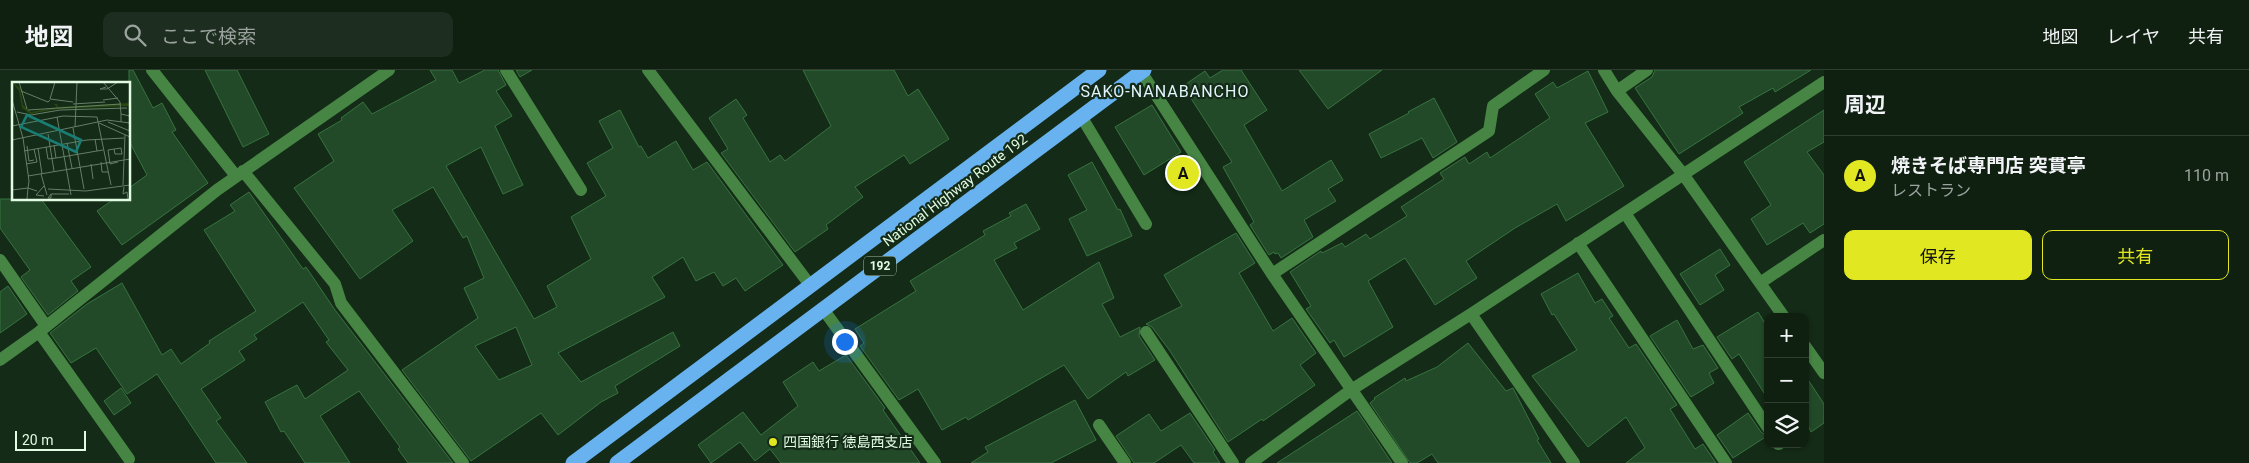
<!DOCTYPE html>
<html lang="ja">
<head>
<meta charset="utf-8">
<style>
  body { margin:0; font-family:Roboto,"Noto Sans JP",sans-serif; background:#1d2d1f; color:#f1f3f6 }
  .controls { position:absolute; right:15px; bottom:15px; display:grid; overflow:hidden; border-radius:10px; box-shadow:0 1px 4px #0004 }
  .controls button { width:45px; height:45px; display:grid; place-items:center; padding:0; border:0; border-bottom:1px solid #2f3e31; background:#0f2011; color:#f1f3f6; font:25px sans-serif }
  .scale { position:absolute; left:15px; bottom:12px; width:71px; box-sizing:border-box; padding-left:5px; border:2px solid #e1fce2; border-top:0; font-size:14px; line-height:18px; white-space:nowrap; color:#e1fce2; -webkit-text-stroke:4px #142b17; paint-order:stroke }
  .you { position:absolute; left:844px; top:271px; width:18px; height:18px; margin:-12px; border:4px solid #fff; border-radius:50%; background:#1a73e8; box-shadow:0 0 0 8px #1a73e833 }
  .badge { display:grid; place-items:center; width:32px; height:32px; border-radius:50%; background:#e1e821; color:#111; font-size:16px; font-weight:700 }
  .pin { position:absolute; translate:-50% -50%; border:2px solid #fff; box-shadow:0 1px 5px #0006 }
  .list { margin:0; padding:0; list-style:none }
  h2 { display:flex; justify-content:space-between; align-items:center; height:65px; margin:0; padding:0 20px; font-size:21px }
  h2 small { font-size:16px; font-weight:400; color:#9ba39f }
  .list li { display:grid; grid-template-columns:32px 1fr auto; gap:15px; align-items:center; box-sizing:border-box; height:80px; padding:0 20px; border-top:1px solid #2f3e31 }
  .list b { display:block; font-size:19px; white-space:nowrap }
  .list p { margin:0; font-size:16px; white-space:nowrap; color:#9ba39f }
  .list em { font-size:16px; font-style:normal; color:#9ba39f }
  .actions { display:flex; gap:10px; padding:15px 20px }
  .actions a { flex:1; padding:11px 0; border:1px solid #e1e821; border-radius:10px; text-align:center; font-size:18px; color:#e1e821 }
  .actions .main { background:#e1e821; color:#111 }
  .icon { flex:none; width:28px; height:28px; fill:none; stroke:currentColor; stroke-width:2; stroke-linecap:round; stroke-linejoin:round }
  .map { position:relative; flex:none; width:1824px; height:393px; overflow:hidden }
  header { display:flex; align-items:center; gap:30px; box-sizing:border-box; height:70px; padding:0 25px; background:#0f2011; border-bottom:1px solid #2f3e31 }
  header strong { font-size:24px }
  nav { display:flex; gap:28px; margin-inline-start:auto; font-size:18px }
  .search { width:350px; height:45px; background:#1d2d1f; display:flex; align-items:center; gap:12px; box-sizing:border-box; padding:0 18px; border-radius:10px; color:#9ba39f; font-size:19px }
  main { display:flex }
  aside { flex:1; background:#0f2011 }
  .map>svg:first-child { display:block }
</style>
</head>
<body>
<header>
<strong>地図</strong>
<div class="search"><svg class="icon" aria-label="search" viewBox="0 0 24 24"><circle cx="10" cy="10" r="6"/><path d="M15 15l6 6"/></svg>ここで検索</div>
<nav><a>地図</a><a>レイヤ</a><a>共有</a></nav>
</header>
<main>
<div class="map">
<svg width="1824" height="393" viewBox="0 0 1824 393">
  <rect width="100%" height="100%" fill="#142b17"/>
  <!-- building -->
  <path fill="#224a28" stroke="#37733f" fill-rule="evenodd" d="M129,0H133L153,38L162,33L176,60L172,62L208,113L122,175L97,141L114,129H129V118L147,105L129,71Z
    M205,0H237L269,64L243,77Z
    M430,0H452L459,13L485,0H498L506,15L496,21L512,46L495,56L523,115L503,124L481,77L446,96L534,249L557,237L547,216L591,189L571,147L606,126L587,93L613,78L599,51L620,40L639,77L641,76L648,88L676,71L693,100L707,92L783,195L745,221L736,208L723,216L714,202L696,211L683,187L652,207L665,227L558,283L581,312L673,262L680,276L615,316L618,323L601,332L558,365L541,343L471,391L402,300L478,248L464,218L484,208L467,166L463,168L433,117L392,140L413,171L360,209L294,118L334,91L318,64L342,50L341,48L363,32L372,44L436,10ZM516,257L532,295L499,310L475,276Z
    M516,0H532L520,7Z
    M803,0H894L908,26L918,19L949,69L910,94L904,85L855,117L863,127L826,155L828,159L795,182L721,83L728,79L709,48L736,29L747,45L743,48L770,92L780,85L785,91L831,56Z
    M1223,0H1241L1267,40L1244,55L1282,121L1331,90L1343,110L1328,119L1336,131L1304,150L1313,167L1281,188L1278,183L1275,184L1274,182L1269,185L1250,155L1254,152L1223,97L1232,92L1183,16L1205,1L1210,8Z
    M1299,0H1382L1328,39Z
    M1655,0H1811L1775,22L1773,18L1739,37L1743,43L1679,84L1635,18L1652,7Z
    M1588,1L1608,42L1585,53L1624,116L1566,151L1557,134L1515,158L1466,191L1477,208L1435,235L1405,188L1368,211L1393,257L1344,287L1334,270L1330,273L1306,239L1311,236L1290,202L1321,181L1322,183L1342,173L1345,177L1366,164L1370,169L1407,146L1401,137L1444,109L1440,103L1465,87L1469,94L1487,82L1490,88L1550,48L1535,24L1553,12L1557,18Z
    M1434,28L1457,72L1433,88L1422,68L1381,88L1369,64L1409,43L1408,42Z
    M1152,35L1181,82L1144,105L1115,57Z
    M1824,40V72L1807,82L1824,105V154L1810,163L1803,153L1767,175L1751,149L1771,135L1744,92Z
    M1092,92L1118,140L1120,139L1132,166L1087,186L1069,149L1087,140L1068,105Z
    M249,122L303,199L306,197L335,240L453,393H408L398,379L400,377L359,321L320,346L350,393H305L284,361L281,362L265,332L297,315L305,329L348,300L326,272L329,270L303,232L254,265L257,269L239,281L245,290L201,319L221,348L216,351L247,393H216L157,304L127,324L96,278L71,293L50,263L87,234L122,213L162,285L171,279L181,294L210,273L209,271L256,241L204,160L235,141L230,135Z
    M0,129H41L91,197L71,211L78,221L48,245L21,207L30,200L0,158Z
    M1026,134L1040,159L1014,173L1017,178L994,190L1023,240L1099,192L1114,228L1102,234L1120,267L1140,257L1139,266L1155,290L1128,306L1126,302L1088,329L1064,295L968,350L966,347L942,360L918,319L899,330L860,276L864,273L855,259L916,221L910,211L985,165L983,161L1011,146L1009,143Z
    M1236,163L1255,193L1239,203L1273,261L1292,248L1316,283L1300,295L1315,315L1263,351L1262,349L1228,372L1170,281L1152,257L1146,254L1182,236L1164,205Z
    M1720,179L1730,195L1715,205L1724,220L1700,235L1680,204Z
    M1578,203L1595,233L1602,229L1613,246L1609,248L1629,278L1636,274L1677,335L1670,339L1695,379L1703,374L1716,393H1626L1645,378L1626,347L1588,377L1532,306L1577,280L1554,244L1552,245L1541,224Z
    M8,216L27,244L0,263V222Z
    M1758,242L1768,258V329L1739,284L1732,289L1717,267Z
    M1677,250L1693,279L1703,275L1718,298L1709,303L1714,313L1691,327L1650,266Z
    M1468,273L1506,321L1513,318L1539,369L1537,370L1551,393H1438L1432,384L1417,393H1410L1370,333L1375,329L1374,328L1405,308L1406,311L1437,297Z
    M846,285L885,338L883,340L920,393H781L770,379L755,391L740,372L711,393L698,375L743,342L761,365L798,336L783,312L813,292L819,301Z
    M1805,305L1824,334V353L1811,362L1805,349Z
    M121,318L131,333L114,345L104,331Z
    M1075,330L1096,370L1051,393H971L988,382L985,377Z
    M1357,341L1392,393H1277Z
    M1190,343L1215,380L1213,382L1220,393H1194L1181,375L1154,393H1134L1116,366L1149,344L1161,361Z
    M1748,343L1761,362L1767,366L1733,388L1717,365Z"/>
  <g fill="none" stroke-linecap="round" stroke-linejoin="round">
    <!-- minor -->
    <path stroke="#468544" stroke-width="12" d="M152,0L236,106
      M506,0L581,120
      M648,0L810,215
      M1140,0L1272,204L1402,393
      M1604,0L1617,21L1683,104L1784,247
      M1617,21L1647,0
      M1081,46L1146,154
      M243,101L335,214L341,233L463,393
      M1625,143L1768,358
      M1578,173L1726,393
      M0,190L46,256
      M1272,204L1489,61L1493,36L1544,0
      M1760,213L1824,170
      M823,239L935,393
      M1471,244L1574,393
      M39,262L129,389
      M1146,262L1233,393
      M1805,276L1824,303
      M0,290L39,262L217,120L389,0
      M1099,355L1125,393
      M1778,374H1779
      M1251,393L1351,320L1471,244L1824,12"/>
    <!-- highway -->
    <path stroke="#68b2f0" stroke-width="15" d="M573,393L1099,0
      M617,393L1144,0"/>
  </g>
  <!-- markers -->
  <circle fill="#e1e821" stroke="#142b17" stroke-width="2" cx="773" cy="372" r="5"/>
  <g text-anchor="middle" stroke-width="4.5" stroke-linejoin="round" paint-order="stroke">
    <!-- shield labels -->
    <rect fill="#142b17" stroke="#a4bda5" stroke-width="1" x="864" y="186.5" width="32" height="19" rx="4"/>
    <g font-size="12" font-weight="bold" fill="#e1fce2">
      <text x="880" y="200">192</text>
    </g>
    <!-- street labels -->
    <g font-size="14" fill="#e1fce2" stroke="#142b17">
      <text transform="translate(955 120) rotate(-37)" y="5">National Highway Route 192</text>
    </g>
    <!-- poi labels -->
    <g font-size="14" fill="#e1fce2" stroke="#142b17" text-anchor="start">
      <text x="783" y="377">四国銀行 徳島西支店</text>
    </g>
    <!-- quarter labels -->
    <g font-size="16" letter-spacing="1" fill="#e3f5fc" stroke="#142b17">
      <text x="1165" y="27">SAKO-NANABANCHO</text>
    </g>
  </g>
  <!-- overview -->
  <g transform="translate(12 12)">
    <rect width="118" height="118" fill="#142b17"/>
    <path d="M0,0L8,6L11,23L19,30L45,25L42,22H45L46,25L117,21V24L45,27L18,32L10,26L7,9Z" fill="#284711"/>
    <path fill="none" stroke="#667f68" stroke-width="1" d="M7,0L15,27M43,0L38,17L61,20M91,0L108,20L109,32M94,5L88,7H95L106,0M9,9L36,20L38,18M0,18L11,56L17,99L16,106L0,108M91,18L106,16M61,22L93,20M16,28L109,22M5,30L19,33L48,28L115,26M45,35L59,113M96,40L118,49M109,40V32L118,34M87,41L118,55M0,44L51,34L85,35L99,103M63,45L65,0M61,46L72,107M36,52L42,89M83,57L85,69L91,68M0,58L95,38L118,41M55,61L60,86M15,64L17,79L22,78M34,65L36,77L44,76L42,63M26,66L30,92M102,67L103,72H110L109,66L96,68L98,82L106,80M12,69L75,58L112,56M44,76L85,69M89,80L90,90H96M14,82L25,80L22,67M79,82L81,97M29,92L35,113M16,94L118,77M111,103L113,53M112,105L111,112L115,110L116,117M36,107L74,109L118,103M39,112L36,116H39V112H57M32,114L24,113L32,104M15,117L16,106L25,109"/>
    <path fill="#1a7d74" fill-opacity="0.15" stroke="#1a7d74" stroke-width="2.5" d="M15,33L69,58L64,70L9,45Z"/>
    <rect width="118" height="118" fill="none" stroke="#e1fce2" stroke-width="2.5"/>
  </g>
</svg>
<div class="controls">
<button>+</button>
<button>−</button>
<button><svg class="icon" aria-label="layers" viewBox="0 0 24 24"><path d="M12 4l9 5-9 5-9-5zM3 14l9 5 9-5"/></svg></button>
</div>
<div class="scale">20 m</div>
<div class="you"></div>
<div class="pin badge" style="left:1183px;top:103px">A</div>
</div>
<aside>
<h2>周辺<small></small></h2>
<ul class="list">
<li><span class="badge">A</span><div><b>焼きそば専門店 突貫亭</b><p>レストラン</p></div><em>110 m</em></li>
</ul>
<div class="actions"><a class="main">保存</a><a>共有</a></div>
</aside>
</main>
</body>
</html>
